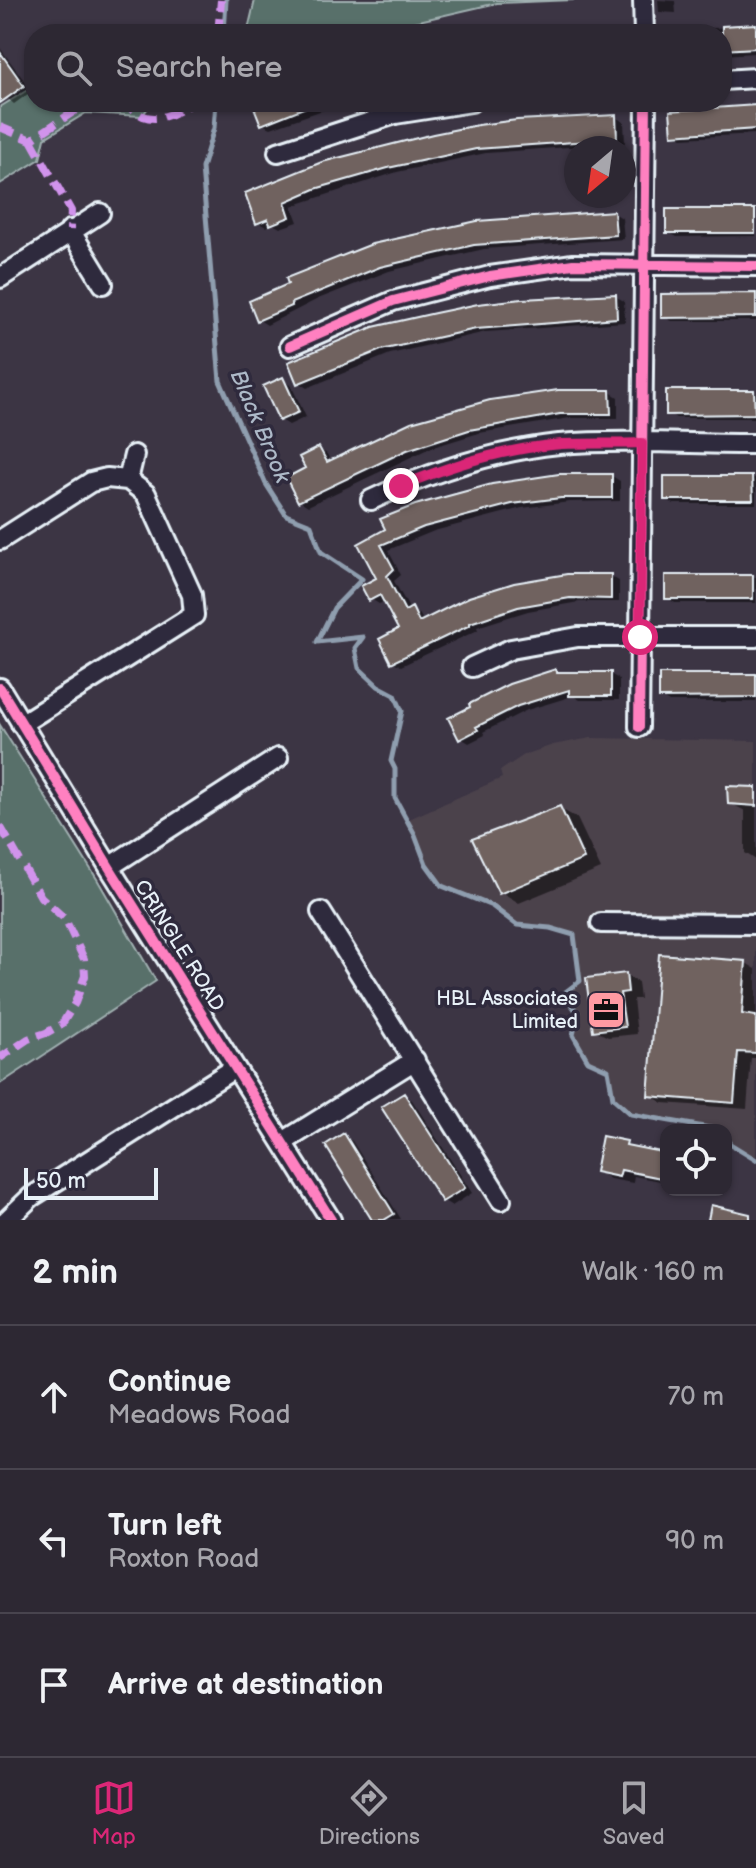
<!DOCTYPE html>
<html lang="en">
<head>
<meta charset="utf-8">
<style>
  body { margin:0; font-family:"Balsamiq Sans",sans-serif; background:#39343f; color:#f1f3f6 }
  .controls { position:absolute; right:24px; bottom:24px; display:grid; overflow:hidden; border-radius:16px; box-shadow:0 2px 6px #0004 }
  .controls button { width:72px; height:72px; display:grid; place-items:center; padding:0; border:0; border-bottom:2px solid #48444e; background:#2d2833; color:#f1f3f6; font:40px sans-serif }
  .compass { position:absolute; left:564px; top:136px; width:72px; height:72px; border-radius:50%; background:#2d2833; box-shadow:0 2px 6px #0004; rotate:209deg }
  .scale { position:absolute; left:24px; bottom:20px; width:134px; box-sizing:border-box; padding-left:8px; border:4px solid #e8f1f8; border-top:0; font-size:22px; line-height:28px; white-space:nowrap; color:#e8f1f8; -webkit-text-stroke:6px #2f2a3d; paint-order:stroke }
  .stop { position:absolute; width:24px; height:24px; margin:-18px; border:6px solid #db2777; border-radius:50%; background:#fff }
  .stop.end { background:#db2777; border-color:#fff; box-shadow:0 2px 8px #0008 }
  .list { margin:0; padding:0; list-style:none }
  h2 { display:flex; justify-content:space-between; align-items:center; height:104px; margin:0; padding:0 32px; font-size:34px }
  h2 small { font-size:26px; font-weight:400; color:#a7a6ac }
  .list li { display:grid; grid-template-columns:52px 1fr auto; gap:24px; align-items:center; box-sizing:border-box; height:144px; padding:0 32px; border-top:2px solid #48444e }
  .list b { display:block; font-size:30px; white-space:nowrap }
  .list p { margin:0; font-size:26px; white-space:nowrap; color:#a7a6ac }
  .list em { font-size:26px; font-style:normal; color:#a7a6ac }
  .icon { flex:none; width:44px; height:44px; fill:none; stroke:currentColor; stroke-width:2; stroke-linecap:round; stroke-linejoin:round }
  .map { position:relative; flex:none; width:756px; height:1220px; overflow:hidden }
  .search { position:absolute; background:#2d2833; box-shadow:0 2px 6px #0004; left:24px; right:24px; top:24px; height:88px; display:flex; align-items:center; gap:20px; box-sizing:border-box; padding:0 28px; border-radius:32px; color:#a7a6ac; font-size:30px }
  .sheet { height:536px; background:#2d2833 }
  nav { display:flex; justify-content:space-around; align-items:center; box-sizing:border-box; height:112px; border-top:2px solid #48444e; background:#2d2833; font-size:22px; color:#a7a6ac }
  nav a { display:grid; justify-items:center; gap:4px }
  nav .on { color:#db2777 }
  .map>svg:first-child { display:block }
</style>
</head>
<body>
<div class="map">
<svg width="756" height="1220" viewBox="0 0 756 1220">
  <rect width="100%" height="100%" fill="#3c3544"/>
  <filter id="ink" filterUnits="userSpaceOnUse"><feTurbulence type="fractalNoise" baseFrequency=".0125" numOctaves="2"/><feDisplacementMap in="SourceGraphic" scale="16" xChannelSelector="R" yChannelSelector="G"/><feConvolveMatrix kernelMatrix="1 2 1 2 8 2 1 2 1" color-interpolation-filters="sRGB"/></filter>
  <g filter="url(#ink)">
    <!-- built -->
    <path fill="#4c424c" d="M591,738L756,741V1160L731,1144L726,1137V1130L631,1113L614,1098L610,1070L589,1060L574,1035L579,1013L564,994L580,982L574,935L550,928L518,925L493,906L443,885L427,863L409,819L502,778L500,771L524,755L553,745Z"/>
    <!-- green -->
    <path fill="#59706a" stroke="#a0b0b1" stroke-width="2" d="M255,0H574L497,3L367,33L247,34Z
      M34,86V102H148L150,105L142,116L86,113L45,138L40,159L0,184V107Z
      M0,725L97,879L156,981L0,1084Z"/>
    <!-- shadow -->
    <path fill="#0007" d="M658,0L675,1L676,13L659,12Z
      M756,26V53L722,55V34H671L670,30Z
      M0,48L32,91L14,104L0,92Z
      M259,102H346L271,128L262,124Z
      M756,107V134L682,138L674,134Z
      M615,117L624,122L625,143L486,153L397,172L292,206L298,222L280,228L273,224L266,227L257,222L247,194Z
      M756,210V236L677,237L668,232V211Z
      M614,213L622,218L624,239L484,249L389,271L318,299L267,325L259,320L291,285Z
      M756,295V321H672L663,317Z
      M615,296L624,301L625,322L486,332L390,354L307,388L299,383L373,329Z
      M282,380L291,385L306,417L289,425L281,420Z
      M610,392L618,397V418H570L479,433L430,448L308,506L300,501L308,469L319,449L327,454L331,462Z
      M668,392H756V418H676L668,413Z
      M612,476L620,481V501L570,502L522,508L434,531L388,550L401,575L394,581L410,610L420,615L424,622L610,576L619,581V602H579L528,611L477,627L478,630L401,666L392,661L401,630L386,601L379,604L371,599L379,579L361,545L387,530Z
      M666,478H756V504H674L666,499Z
      M667,577H756V603H675L667,598Z
      M555,671L561,674H610L619,679V700H580L573,696L527,710L483,732L485,735L469,743L461,738L451,719Z
      M756,676V702H669L661,697Z
      M756,789V860L745,853V811L730,803Z
      M559,808L577,818L601,869L519,903L501,892Z
      M746,963L756,969V1058H751L747,1109L663,1103L650,1095Z
      M625,975L638,982L640,999H633L637,1034L608,1037L594,1030Z
      M404,1095L412,1100L472,1193L452,1206L444,1201Z
      M344,1136L352,1141L401,1219L374,1220Z
      M626,1143L636,1149L666,1155V1182L634,1176L633,1183L610,1179L597,1171Z
      M681,1190H706L705,1196Z"/>
    <g fill="none" stroke-linecap="round" stroke-linejoin="round">
      <!-- stream -->
      <path stroke="#8f9eaf" stroke-width="5" d="M224,34L226,0
        M216,102L214,128L202,168L220,381L266,484L286,515L311,525L321,552L362,579L334,608L317,642L363,637L355,648L359,668L378,686L395,695L402,711L391,761L395,769V798L415,835L426,864L442,886L492,906L517,925L550,928L574,935L580,981L563,994L578,1013L573,1035L588,1061L608,1070L613,1098L631,1114L721,1130
        M726,1137L730,1144L756,1160"/>
    </g>
    <!-- building -->
    <path fill="#70625e" stroke="#e8f1f8" stroke-width="2" d="M756,24V48L722,50V26Z
      M0,52L24,86L0,103Z
      M252,102H316V103L261,125Z
      M756,105V129L672,135L670,111Z
      M616,115L617,139L476,149L388,168L315,189L285,202L290,217L270,225L268,219L256,224L245,193L322,162L433,134L478,125L517,120Z
      M666,209H755V233H666Z
      M614,211L616,235L474,245L380,267L291,303L292,306L257,321L249,301L288,284L286,278L372,244L477,221Z
      M756,293V317L661,318V294Z
      M616,294L617,318L476,329L381,350L297,384L288,362L373,327L435,313L478,304L522,299Z
      M283,377L299,412L279,421L263,386Z
      M558,390H610L611,414H560L469,430L407,450L298,502L286,478L305,468L299,457L319,447L327,462L411,422L490,400Z
      M666,390H754L755,414L666,415Z
      M559,474H612V498H561L512,504L424,527L381,545L394,569L387,576L405,611L412,607L419,622L469,597L514,583L567,574H611V599L570,598L518,607L470,623V625L391,663L379,639L398,629L380,595L369,601L361,586L376,578L358,544L385,529L380,519L415,505L492,484Z
      M664,476H752L753,500H664Z
      M665,575H753V599H665Z
      M556,669L557,672H611V696H569V690L518,706L476,727L478,730L459,740L448,718L470,707L469,704L509,684Z
      M659,674H756V697L659,698Z
      M727,786L756,787V806L728,804Z
      M560,806L584,859L499,894L472,839Z
      M659,954L746,961L742,1014L756,1016V1053L738,1052L734,1103L648,1096Z
      M626,973L628,992L620,993L625,1027L593,1031L586,978Z
      M404,1093L465,1188L442,1202L381,1107Z
      M344,1133L394,1214L384,1220H372L325,1145Z
      M602,1136L627,1141L626,1145L666,1153V1179L621,1170L619,1177L595,1172Z
      M711,1205L750,1214V1220H708Z"/>
    <g fill="none" stroke-linecap="round" stroke-linejoin="round">
      <defs>
        <path id="minor" d="M643,0L644,34
          M722,80L756,78
          M278,152L395,114L471,102
          M70,230L103,284
          M0,278L100,213
          M290,346L393,301L490,276L573,264L756,266
          M371,500C430,472 493,451 559,444C624,439 691,444 756,444
          M0,540L91,482L107,478L128,480L134,455
          M472,667L511,649L578,637H756
          M0,688L109,867L331,1220
          M21,724L194,615L192,595L146,494L128,480
          M639,727L646,102
          M109,867L278,758
          M321,912L501,1200
          M601,923L756,924
          M283,1142L415,1060
          M7,1220L31,1197L235,1068"/>
      </defs>
      <!-- minor casing -->
      <use href="#minor" stroke="#e8f1f8" stroke-width="24"/>
      <!-- minor -->
      <use href="#minor" stroke="#2f2a3d" stroke-width="18"/>
      <!-- quiet -->
      <path stroke="#d193ec" stroke-width="8" stroke-dasharray="16 8" stroke-linecap="butt" d="M218,34L221,0
        M120,102C129,105 135,112 143,116C162,123 179,110 194,102
        M0,127L31,140L88,102
        M31,140L71,211L70,230
        M0,826L41,897L65,919L84,959L85,976L75,1003L62,1024L46,1033L28,1039L0,1058"/>
      <defs>
        <path id="cycleway" d="M290,346L393,301L490,276L573,264L756,266
          M0,688L109,867L331,1220
          M639,727L646,102"/>
      </defs>
      <!-- cycleway casing -->
      <use href="#cycleway" stroke="#2f2a3d" stroke-width="15"/>
      <!-- cycleway -->
      <use href="#cycleway" stroke="#ff80c0" stroke-width="10"/>
    </g>
  </g>
  <g fill="none" stroke-linecap="round" stroke-linejoin="round" filter="url(#ink)">
    <!-- route -->
    <path stroke="#db2777" stroke-width="10" d="M401,486C451,465 508,448 562,444C589,443 616,444 642,443L640,637"/>
  </g>
  <!-- icons -->
  <defs>
    <symbol id="office-square" viewBox="-11 -11 22 22"><rect x="-9" y="-9" width="18" height="18" rx="4" fill="#ff9aa2" stroke="#2f2a3d"/><path d="M-6-3h4V-5.5h4V-3h4V5H-6ZM-1-4.5V-3h2v-1.5ZM-6 0V1H6V0Z" fill="#111"/></symbol>
  </defs>
  <g fill-rule="evenodd">
    <use href="#office-square" x="584" y="988" width="44" height="44"/>
  </g>
  <g text-anchor="middle" stroke-width="7" stroke-linejoin="round" paint-order="stroke">
    <!-- street labels -->
    <g font-size="20" fill="#e8f1f8" stroke="#2f2a3d">
      <text transform="translate(180 945) rotate(58)" y="7">CRINGLE ROAD</text>
    </g>
    <!-- poi labels -->
    <g font-size="20" fill="#e8f1f8" stroke="#2f2a3d" text-anchor="end">
      <text x="578" y="1005">HBL Associates<tspan x="578" dy="23">Limited</tspan></text>
    </g>
    <!-- water labels -->
    <g font-size="22" font-style="italic" fill="#adb9c8" stroke="#2f2a3d">
      <text transform="translate(261 426) rotate(67)" y="8">Black Brook</text>
    </g>
  </g>
</svg>
<div class="controls">
<button><svg class="icon" aria-label="locate" viewBox="0 0 24 24"><circle cx="12" cy="12" r="6"/><path d="M12 2v4M12 18v4M2 12h4M18 12h4"/></svg></button>
</div>
<svg class="compass" viewBox="-18 -18 36 36"><path d="M0-13l5 13h-10z" fill="#e53935"/><path d="M0 13l5-13h-10z" fill="#a7a6ac"/></svg>
<div class="scale">50 m</div>
<div class="stop" style="left:640px;top:637px"></div>
<div class="stop end" style="left:401px;top:486px"></div>
<div class="search"><svg class="icon" aria-label="search" viewBox="0 0 24 24"><circle cx="10" cy="10" r="6"/><path d="M15 15l6 6"/></svg>Search here</div>
</div>
<section class="sheet">
<h2>2 min<small>Walk · 160 m</small></h2>
<ul class="list">
<li><svg class="icon" aria-label="ahead" viewBox="0 0 24 24"><path d="M12 20V5M6 11l6-6 6 6"/></svg><div><b>Continue</b><p>Meadows Road</p></div><em>70 m</em></li>
<li><svg class="icon" aria-label="left" viewBox="0 0 24 24"><path d="M17 20v-9H6M10 6l-5 5 5 5"/></svg><div><b>Turn left</b><p>Roxton Road</p></div><em>90 m</em></li>
<li><svg class="icon" aria-label="arrive" viewBox="0 0 24 24"><path d="M6 21V4h12l-3 4 3 4H6"/></svg><div><b>Arrive at destination</b></div></li>
</ul>
</section>
<nav>
<a class="on"><svg class="icon" aria-label="map" viewBox="0 0 24 24"><path d="M3 6l6-2 6 2 6-2v14l-6 2-6-2-6 2zM9 4v14M15 6v14"/></svg>Map</a>
<a><svg class="icon" aria-label="directions" viewBox="0 0 24 24"><path d="M12 3l9 9-9 9-9-9zM9 14v-3h6M13 9l2 2-2 2"/></svg>Directions</a>
<a><svg class="icon" aria-label="saved" viewBox="0 0 24 24"><path d="M7 4h10v16l-5-4-5 4z"/></svg>Saved</a>
</nav>
</body>
</html>
